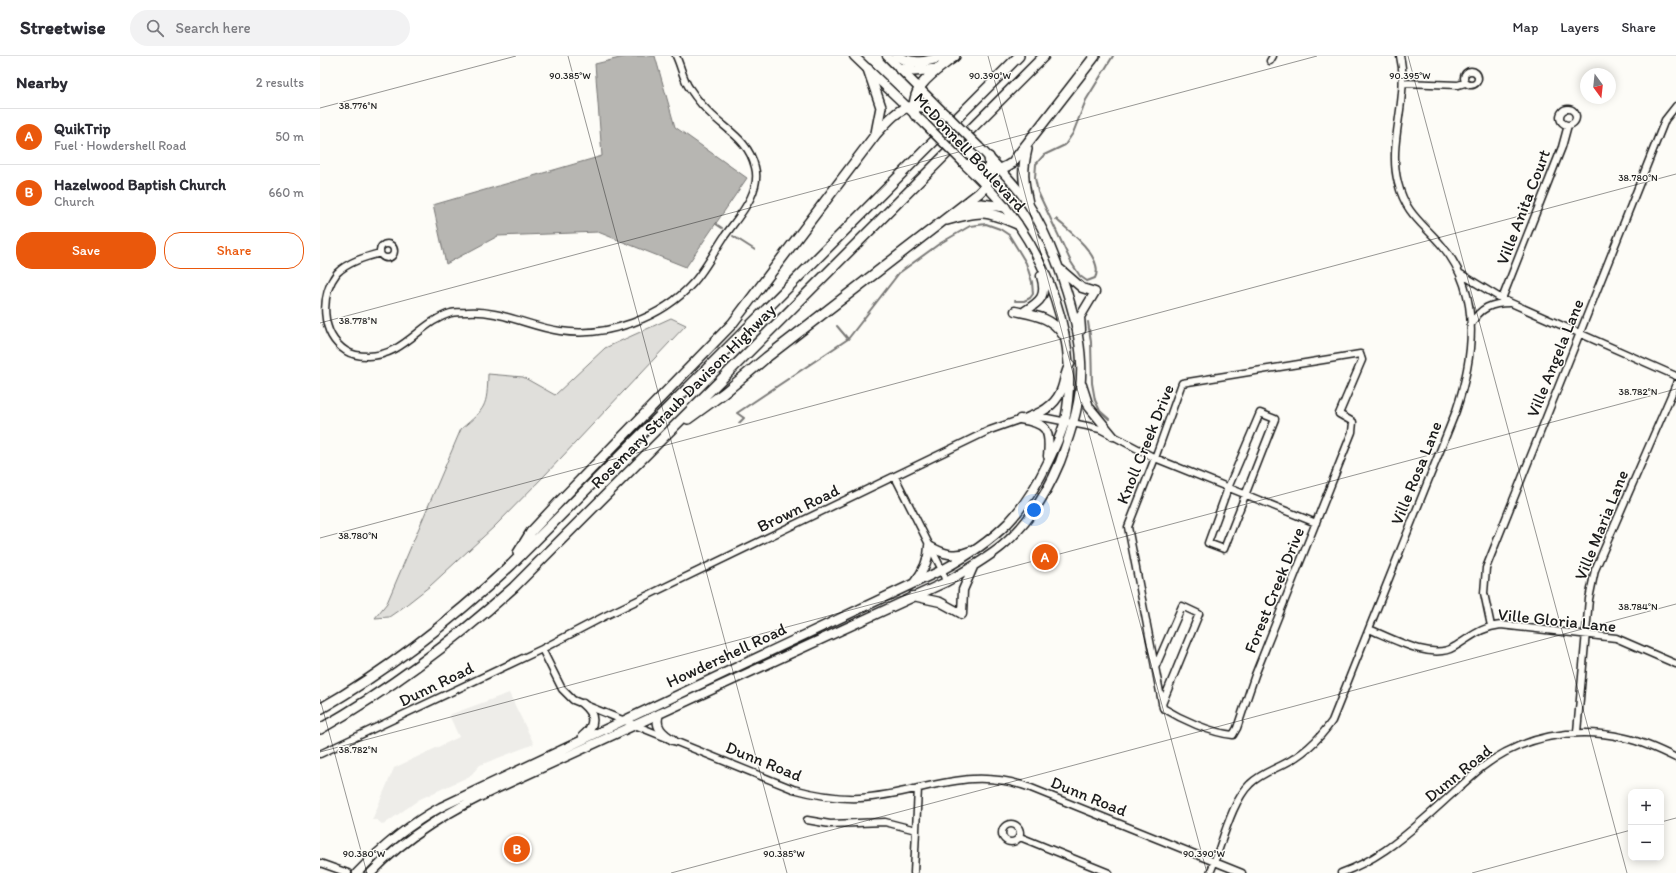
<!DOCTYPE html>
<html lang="en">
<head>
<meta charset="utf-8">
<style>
  body { margin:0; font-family:Itim,sans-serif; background:#f2f2f3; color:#2b2b33 }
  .controls { position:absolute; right:12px; bottom:12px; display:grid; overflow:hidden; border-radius:8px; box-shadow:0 2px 10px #0003 }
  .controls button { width:36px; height:36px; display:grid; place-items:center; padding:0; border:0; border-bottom:1px solid #e1e1e2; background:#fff; color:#2b2b33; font:20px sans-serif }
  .compass { position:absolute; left:1260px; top:12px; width:36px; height:36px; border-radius:50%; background:#fff; box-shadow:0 2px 10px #0003; rotate:165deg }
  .you { position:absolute; left:714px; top:454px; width:14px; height:14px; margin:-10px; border:3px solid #fff; border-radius:50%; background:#1a73e8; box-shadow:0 0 0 6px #1a73e833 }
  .badge { display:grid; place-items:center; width:26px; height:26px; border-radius:50%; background:#ea580c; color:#fff; font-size:13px; font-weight:700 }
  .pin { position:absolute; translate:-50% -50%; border:2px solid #fff; box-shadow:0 1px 4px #0006 }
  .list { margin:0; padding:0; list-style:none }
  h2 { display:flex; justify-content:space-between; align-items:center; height:52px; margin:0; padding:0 16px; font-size:17px }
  h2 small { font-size:13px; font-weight:400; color:#7c7c81 }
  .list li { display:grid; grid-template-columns:26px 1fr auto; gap:12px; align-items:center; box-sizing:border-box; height:56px; padding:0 16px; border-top:1px solid #e1e1e2 }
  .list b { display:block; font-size:15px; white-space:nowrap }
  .list p { margin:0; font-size:13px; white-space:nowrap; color:#7c7c81 }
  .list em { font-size:13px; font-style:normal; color:#7c7c81 }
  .actions { display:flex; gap:8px; padding:12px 16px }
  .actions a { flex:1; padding:9px 0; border:1px solid #ea580c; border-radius:16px; text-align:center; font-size:14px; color:#ea580c }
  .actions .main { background:#ea580c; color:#fff }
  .icon { flex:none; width:22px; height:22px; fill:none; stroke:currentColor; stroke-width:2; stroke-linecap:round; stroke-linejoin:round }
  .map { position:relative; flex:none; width:1356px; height:817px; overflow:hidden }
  header { display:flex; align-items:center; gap:24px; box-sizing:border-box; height:56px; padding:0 20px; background:#fff; border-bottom:1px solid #e1e1e2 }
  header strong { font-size:19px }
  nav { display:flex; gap:22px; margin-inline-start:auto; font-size:14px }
  .search { width:280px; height:36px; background:#f2f2f3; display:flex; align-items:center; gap:10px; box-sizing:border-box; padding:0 14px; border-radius:22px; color:#7c7c81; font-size:15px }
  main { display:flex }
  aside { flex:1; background:#fff }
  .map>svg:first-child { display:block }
</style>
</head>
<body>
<header>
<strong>Streetwise</strong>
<div class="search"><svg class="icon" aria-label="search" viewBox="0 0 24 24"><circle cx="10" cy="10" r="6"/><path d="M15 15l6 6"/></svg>Search here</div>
<nav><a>Map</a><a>Layers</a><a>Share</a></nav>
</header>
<main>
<aside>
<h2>Nearby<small>2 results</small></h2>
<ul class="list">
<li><span class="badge">A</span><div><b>QuikTrip</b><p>Fuel · Howdershell Road</p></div><em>50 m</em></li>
<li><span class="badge">B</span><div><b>Hazelwood Baptish Church</b><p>Church</p></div><em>660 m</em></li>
</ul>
<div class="actions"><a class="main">Save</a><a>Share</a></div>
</aside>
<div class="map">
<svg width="1356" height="817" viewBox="0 0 1356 817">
  <rect width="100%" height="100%" fill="#fdfcf7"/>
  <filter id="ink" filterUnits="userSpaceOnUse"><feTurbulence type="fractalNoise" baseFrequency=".025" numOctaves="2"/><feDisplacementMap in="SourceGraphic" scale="8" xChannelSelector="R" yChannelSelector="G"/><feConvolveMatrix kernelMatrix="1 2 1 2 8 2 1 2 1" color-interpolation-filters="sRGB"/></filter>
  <g filter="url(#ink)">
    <!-- built -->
    <path fill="#eeede9" d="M189,637L214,688L160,709L150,720L100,743L63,769L57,764H52L74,712L139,681L129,659Z"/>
    <!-- green -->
    <path fill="#e0dfdb" stroke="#7e7e7c" d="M351,262L366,269L225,419L175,470L110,530L82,552L69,561L55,562L67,547L141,373C166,352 167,351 168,318L203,321L235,339L285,292Z"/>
    <!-- water -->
    <path fill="#b7b6b2" stroke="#797876" d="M308,0H335L355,71L427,122L366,211L278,176L178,180L126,208L113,149L282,100L275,8Z"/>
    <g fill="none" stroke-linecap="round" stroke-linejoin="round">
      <!-- stream -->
      <path stroke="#797876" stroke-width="2" d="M736,163C750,176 785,202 775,222L767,225L760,220L751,206L718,136L715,122L716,108L724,99L745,89L753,77L766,44L793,0
        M396,168L402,172
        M413,180L435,194
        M768,266L771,286L772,327L775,344L780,355L789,363
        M517,270L528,283
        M419,367L424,362L417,357L528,283L579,217L619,188L650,170L666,168L680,173L689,179L697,192L706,207L712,226L713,238L710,242L704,245H695"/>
      <defs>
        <path id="minor" d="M950,5L953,0
          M1144 22a7 7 0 1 1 14 0a7 7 0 1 1-14 0Z
          M1084,27L1138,29L1145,27
          M1240 61a8 8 0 1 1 16 0a8 8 0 1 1-16 0Z
          M60 195a7 7 0 1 1 14 0a7 7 0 1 1-14 0Z
          M60,197C45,201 28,206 17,217C0,239 0,278 26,295C32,299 40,300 48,300C84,300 100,266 131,257C136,256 142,256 147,256C178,253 210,271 240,275C287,282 342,262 373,227C385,214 394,196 404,181C418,161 442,136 435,111C429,86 410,76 393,60C384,52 376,42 370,33C363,24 361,10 356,0
          M1141,218L1182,243L1356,320
          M1182,243L1242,91L1248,69
          M1152,267C1160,252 1172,247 1189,247
          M1040,298L1042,304L1019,358L1033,366L1032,376L935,619L917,672L913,679C891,677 861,663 843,652L808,471L835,402L862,327Z
          M940,357L955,363L904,493L888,487L908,432Z
          M575,421L622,514L626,526
          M1171,570L1164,537L1166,512L1345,64L1356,50
          M1049,573C1071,582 1112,605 1134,591C1151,581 1161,571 1181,569L1296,582L1356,608
          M222,593L242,633L253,644L473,733C495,739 517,743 540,742C603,738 646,708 711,732L922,817
          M835,612L862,550L879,558L842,648
          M1257,676L1269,543L1275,514L1356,328
          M0,698L222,593L285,560L670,374L707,361L727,362L767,370L780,373L835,402L996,467
          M487,764L510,768L565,766L596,774
          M682 777a9 9 0 1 1 18 0a9 9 0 1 1-18 0Z
          M700,781L789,817
          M0,807L28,817
          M594,817L598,732
          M890,817C901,792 911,746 930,728C939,719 950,715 962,709C983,699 998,685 1012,665L1136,355C1154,301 1162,238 1123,191C1103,167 1086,159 1078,127C1067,86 1090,42 1080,0
          M1021,817C1054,805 1078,786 1104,763C1124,746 1142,728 1161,712C1202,680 1255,670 1305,682C1323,686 1340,694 1356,702"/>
        <path id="major" d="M534,0L605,68
          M567,0L627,60
          M740,213L762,232L775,236L760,261L761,274
          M695,255C713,259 732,261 742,278
          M705,255C721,245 727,240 721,220
          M762,329L769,351L793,380
          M709,361C724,356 737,348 742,332C745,323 745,316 750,308
          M700,363C726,367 731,373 728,400
          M594,527C603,516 609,505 609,490C623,498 635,502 650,495
          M593,540L620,546L642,558
          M642,558L643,534L653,511
          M339,658C334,671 343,678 353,684
          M263,680C276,670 275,658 263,648
          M37,817C63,790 88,769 121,751L622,514C646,501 669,486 688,467C704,450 718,427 728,406C734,393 742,378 745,364C759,296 735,223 697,167C682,145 663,126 644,108
          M51,817C87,779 131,754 178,732L626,526C645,515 665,504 682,490C708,468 727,437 740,406C752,374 763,340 761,306C759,260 732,184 707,146C694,126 676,109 659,91"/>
        <path id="highway" d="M577,0C594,10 608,5 626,0
          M579,12L594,15L618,13
          M548,13L561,51L556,77
          M595,59C589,29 615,16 635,0
          M707,93C702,114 703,125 708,147
          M644,107C662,115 675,119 692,107L775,0
          M642,152L661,148L685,151
          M627,164C661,154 665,154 697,168
          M368,363L404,337L447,301L659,137C671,126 671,116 669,101
          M198,497L211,476L240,445L412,268L556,78C583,48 589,43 628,60
          M0,653C70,613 132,564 191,509L699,0
          M0,673C70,633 134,585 194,531L724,0"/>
      </defs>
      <!-- minor casing -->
      <use href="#minor" stroke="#1c1c1c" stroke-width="9"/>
      <!-- major casing -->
      <use href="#major" stroke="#1c1c1c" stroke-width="11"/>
      <!-- highway casing -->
      <use href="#highway" stroke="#1c1c1c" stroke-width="12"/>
      <!-- minor -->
      <use href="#minor" stroke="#fdfcf7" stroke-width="6"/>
      <!-- major -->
      <use href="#major" stroke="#fdfcf7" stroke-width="8"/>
      <!-- highway -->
      <use href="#highway" stroke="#fdfcf7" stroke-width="9"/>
      <defs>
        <path id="major-bridge" d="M628,60L659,91
          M605,68L644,107"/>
      </defs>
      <!-- major-bridge casing -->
      <use href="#major-bridge" stroke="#1c1c1c" stroke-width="11" stroke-linecap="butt"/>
      <!-- major-bridge -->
      <use href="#major-bridge" stroke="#fdfcf7" stroke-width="8"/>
    </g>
  </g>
  <!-- ticks -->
  <path fill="none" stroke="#1c1c1c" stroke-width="1" stroke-opacity="0.45" d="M248,0L467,817M668,0L887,817M1088,0L1307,817M0,52L196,0M0,267L997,0M0,482L1356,118M0,643L47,817M0,696L1356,333M1341,766L1356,762M351,817L1356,548M1152,817L1311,774"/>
  <g text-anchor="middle" stroke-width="3" stroke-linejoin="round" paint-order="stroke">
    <!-- street labels -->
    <g font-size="17" fill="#1c1c1c" stroke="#fdfcf7">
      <text transform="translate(650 96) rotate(47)" y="6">McDonnell Boulevard</text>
      <text transform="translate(1203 151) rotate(-69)" y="6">Ville Anita Court</text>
      <text transform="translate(1235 302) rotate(-68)" y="6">Ville Angela Lane</text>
      <text transform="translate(363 340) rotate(-45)" y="6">Rosemary Straub Davison Highway</text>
      <text transform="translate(825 388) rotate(-68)" y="6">Knoll Creek Drive</text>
      <text transform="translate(1096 417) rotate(-68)" y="6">Ville Rosa Lane</text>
      <text transform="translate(478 452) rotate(-26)" y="6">Brown Road</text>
      <text transform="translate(1281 469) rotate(-68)" y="6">Ville Maria Lane</text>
      <text transform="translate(954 534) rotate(-68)" y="6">Forest Creek Drive</text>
      <text transform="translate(1237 564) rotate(6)" y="6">Ville Gloria Lane</text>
      <text transform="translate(406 599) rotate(-25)" y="6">Howdershell Road</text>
      <text transform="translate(116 628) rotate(-26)" y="6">Dunn Road</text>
      <text transform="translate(444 705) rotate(22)" y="6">Dunn Road</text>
      <text transform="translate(1138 717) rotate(-39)" y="6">Dunn Road</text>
      <text transform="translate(769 740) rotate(22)" y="6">Dunn Road</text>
    </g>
  </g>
  <g font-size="10" text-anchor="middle" fill="#1c1c1c" stroke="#fdfcf7" stroke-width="3" stroke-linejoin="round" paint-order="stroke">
    <text x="250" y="23">90.385°W</text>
    <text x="670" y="23">90.390°W</text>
    <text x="1090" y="23">90.395°W</text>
    <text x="38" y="53">38.776°N</text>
    <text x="1318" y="125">38.780°N</text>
    <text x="38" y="268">38.778°N</text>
    <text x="1318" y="339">38.782°N</text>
    <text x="38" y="483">38.780°N</text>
    <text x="1318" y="554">38.784°N</text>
    <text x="38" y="697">38.782°N</text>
    <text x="44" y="801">90.380°W</text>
    <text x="464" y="801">90.385°W</text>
    <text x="884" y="801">90.390°W</text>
  </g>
</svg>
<div class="controls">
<button>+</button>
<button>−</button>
</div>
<svg class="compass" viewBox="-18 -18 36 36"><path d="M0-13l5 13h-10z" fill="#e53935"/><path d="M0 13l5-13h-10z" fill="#7c7c81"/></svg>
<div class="you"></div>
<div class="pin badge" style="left:725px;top:501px">A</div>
<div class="pin badge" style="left:197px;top:793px">B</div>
</div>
</main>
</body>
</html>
